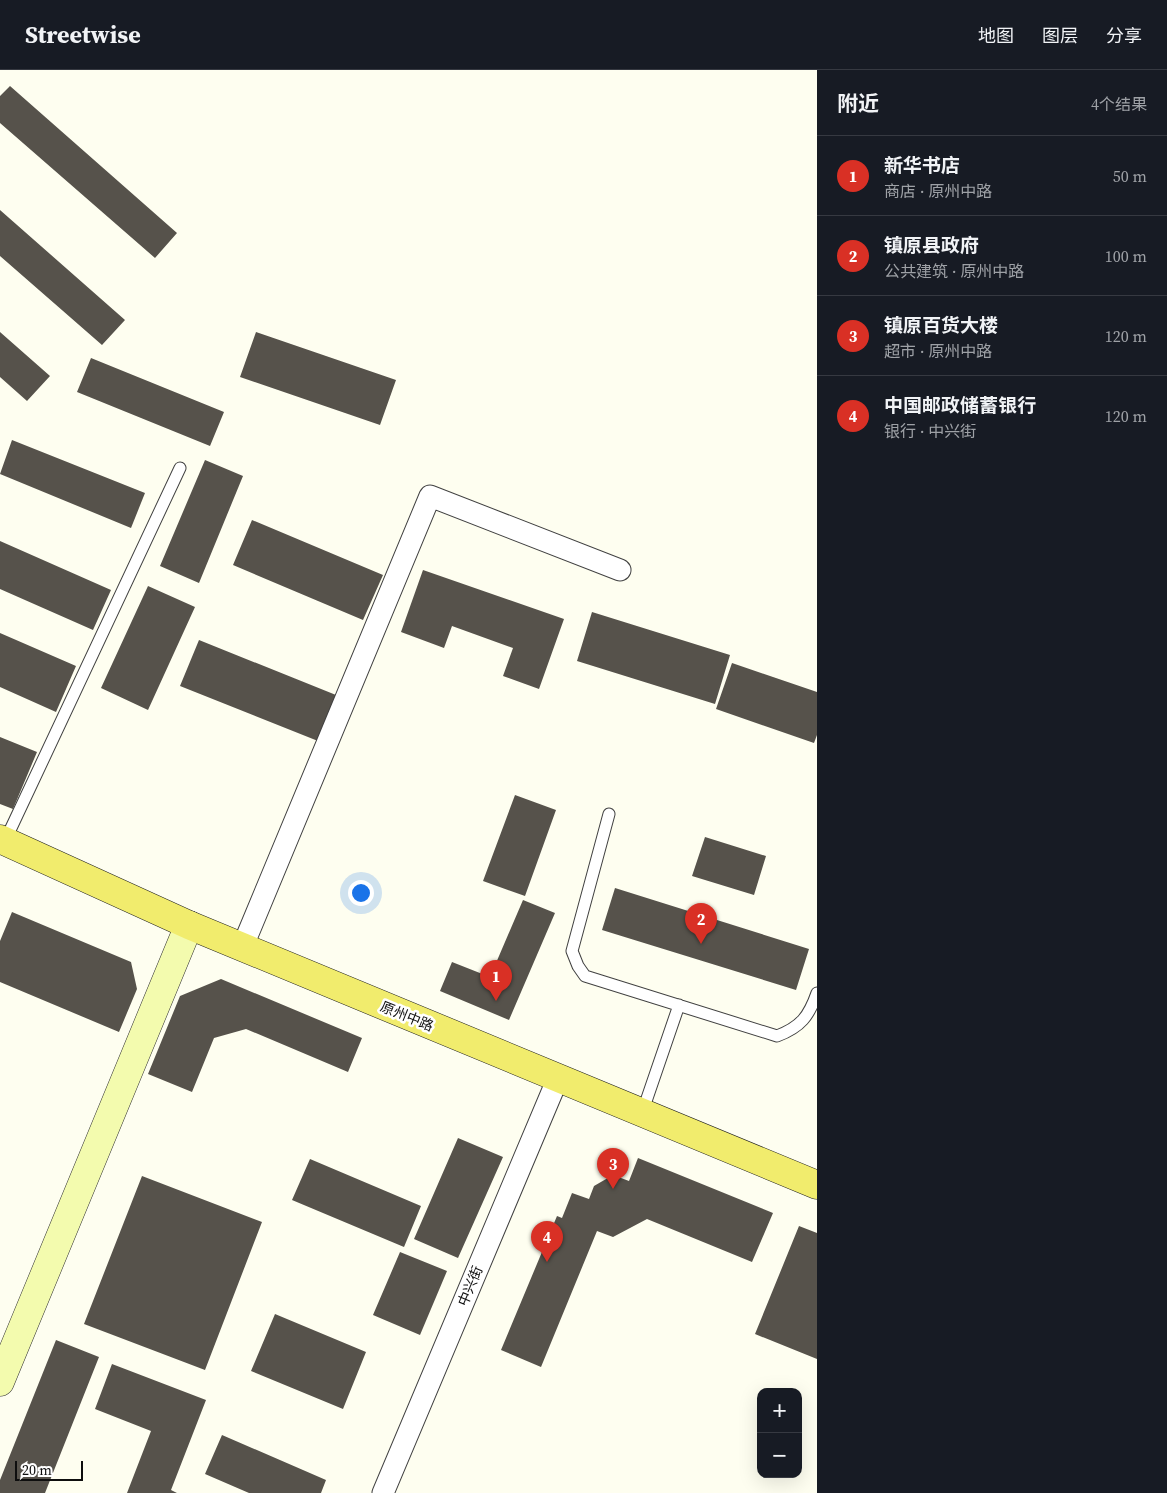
<!DOCTYPE html>
<html lang="zh">
<head>
<meta charset="utf-8">
<style>
  body { margin:0; font-family:"Source Serif 4","Noto Sans SC",serif; background:#20242c; color:#f1f3f6 }
  .controls { position:absolute; right:15px; bottom:15px; display:grid; overflow:hidden; border-radius:10px; box-shadow:0 5px 20px #0002 }
  .controls button { width:45px; height:45px; display:grid; place-items:center; padding:0; border:0; border-bottom:1px solid #363941; background:#171b24; color:#f1f3f6; font:25px sans-serif }
  .scale { position:absolute; left:15px; bottom:12px; width:68px; box-sizing:border-box; padding-left:5px; border:2px solid #0e0e0e; border-top:0; font-size:14px; line-height:18px; white-space:nowrap; color:#0e0e0e; -webkit-text-stroke:4px #fff; paint-order:stroke }
  .you { position:absolute; left:360px; top:822px; width:18px; height:18px; margin:-12px; border:4px solid #fff; border-radius:50%; background:#1a73e8; box-shadow:0 0 0 8px #1a73e833 }
  .badge { display:grid; place-items:center; width:32px; height:32px; border-radius:50%; background:#d93025; color:#fff; font-size:16px; font-weight:700 }
  .pin { position:absolute; translate:-50% -41px; filter:drop-shadow(0 1px 2px #0008) }
  .pin::after { content:''; position:absolute; top:26px; width:18px; height:15px; background:inherit; clip-path:polygon(0 0,100% 0,50% 100%) }
  .list { margin:0; padding:0; list-style:none }
  h2 { display:flex; justify-content:space-between; align-items:center; height:65px; margin:0; padding:0 20px; font-size:21px }
  h2 small { font-size:16px; font-weight:400; color:#9ea1a6 }
  .list li { display:grid; grid-template-columns:32px 1fr auto; gap:15px; align-items:center; box-sizing:border-box; height:80px; padding:0 20px; border-top:1px solid #363941 }
  .list b { display:block; font-size:19px; white-space:nowrap }
  .list p { margin:0; font-size:16px; white-space:nowrap; color:#9ea1a6 }
  .list em { font-size:16px; font-style:normal; color:#9ea1a6 }
  .map { position:relative; flex:none; width:817px; height:1423px; overflow:hidden }
  header { display:flex; align-items:center; gap:30px; box-sizing:border-box; height:70px; padding:0 25px; background:#171b24; border-bottom:1px solid #363941 }
  header strong { font-size:24px }
  nav { display:flex; gap:28px; margin-inline-start:auto; font-size:18px }
  main { display:flex }
  aside { flex:1; background:#171b24 }
  .map>svg:first-child { display:block }
</style>
</head>
<body>
<header>
<strong>Streetwise</strong>
<nav><a>地图</a><a>图层</a><a>分享</a></nav>
</header>
<main>
<div class="map">
<svg width="817" height="1423" viewBox="0 0 817 1423">
  <rect width="100%" height="100%" fill="#fefef0"/>
  <!-- building -->
  <path fill="#56524b" d="M10,16L177,163L155,188L0,53V26Z
    M0,140L125,250L102,275L0,186Z
    M0,262L50,306L27,331L0,307Z
    M256,262L396,310L380,355L240,307Z
    M91,288L224,342L210,376L77,322Z
    M12,370L145,423L131,458L0,404Z
    M205,390L243,406L199,513L160,496Z
    M252,450L383,505L363,550L233,495Z
    M0,471L111,520L93,560L0,519Z
    M423,500L564,549L539,619L503,606L513,578L452,556L444,578L401,562Z
    M148,516L195,537L148,640L101,618Z
    M592,542L730,585L715,634L577,591Z
    M0,563L76,596L56,642L0,617Z
    M199,570L336,625L318,671L180,616Z
    M732,593L817,622V665L814,673L716,639Z
    M0,667L37,682L13,739L0,734Z
    M515,725L556,740L525,826L483,811Z
    M705,767L766,786L754,825L692,806Z
    M615,818L809,879L796,920L602,860Z
    M523,830L555,843L509,950L440,921L452,892L490,907Z
    M12,842L131,892L137,919L119,962L0,912V871Z
    M221,909L362,968L348,1002L246,959L214,968L192,1022L148,1004L180,926Z
    M458,1068L503,1087L458,1188L414,1169Z
    M638,1088L773,1143L752,1192L647,1149L613,1167L597,1161L541,1297L501,1280L557,1146L562,1148L572,1123L589,1129L594,1116L613,1105L629,1111Z
    M310,1089L421,1136L404,1177L292,1130Z
    M142,1106L262,1152L205,1300L84,1254Z
    M799,1156L817,1163V1289L755,1264Z
    M400,1182L447,1201L420,1265L373,1245Z
    M275,1244L366,1282L343,1339L251,1301Z
    M56,1270L99,1287L45,1423H0V1410Z
    M112,1294L206,1330L171,1420L177,1423H127L151,1361L95,1339Z
    M222,1365L326,1410L321,1423H249L205,1404Z"/>
  <g fill="none" stroke-linecap="round" stroke-linejoin="round">
    <defs>
      <path id="lane" d="M609,744L572,881L578,896L585,906L777,966C801,957 809,946 817,923
        M5,771L180,398
        M642,1043L679,935"/>
      <path id="street" d="M242,878L430,426L620,500
        M383,1423L558,1008"/>
      <path id="secondary" d="M0,1312L189,855"/>
      <path id="primary" d="M0,769L189,855L817,1115"/>
    </defs>
    <!-- lane casing -->
    <use href="#lane" stroke="#414141" stroke-width="13"/>
    <!-- street casing -->
    <use href="#street" stroke="#414141" stroke-width="23"/>
    <!-- secondary casing -->
    <use href="#secondary" stroke="#303030" stroke-width="29"/>
    <!-- primary casing -->
    <use href="#primary" stroke="#1f1f1f" stroke-width="29"/>
    <!-- lane -->
    <use href="#lane" stroke="#fff" stroke-width="11"/>
    <!-- street -->
    <use href="#street" stroke="#fff" stroke-width="21"/>
    <!-- secondary -->
    <use href="#secondary" stroke="#f3fbae" stroke-width="28"/>
    <!-- primary -->
    <use href="#primary" stroke="#f1ec6d" stroke-width="28"/>
  </g>
  <g text-anchor="middle" stroke-width="5" stroke-linejoin="round" paint-order="stroke">
    <!-- street labels -->
    <g font-size="14" fill="#0e0e0e" stroke="#fff">
      <text transform="translate(407 946) rotate(22)" y="5">原州中路</text>
      <text transform="translate(470 1216) rotate(-67)" y="5">中兴街</text>
    </g>
  </g>
</svg>
<div class="controls">
<button>+</button>
<button>−</button>
</div>
<div class="scale">20 m</div>
<div class="you"></div>
<div class="pin badge" style="left:496px;top:931px">1</div>
<div class="pin badge" style="left:701px;top:874px">2</div>
<div class="pin badge" style="left:613px;top:1119px">3</div>
<div class="pin badge" style="left:547px;top:1192px">4</div>
</div>
<aside>
<h2>附近<small>4个结果</small></h2>
<ul class="list">
<li><span class="badge">1</span><div><b>新华书店</b><p>商店 · 原州中路</p></div><em>50 m</em></li>
<li><span class="badge">2</span><div><b>镇原县政府</b><p>公共建筑 · 原州中路</p></div><em>100 m</em></li>
<li><span class="badge">3</span><div><b>镇原百货大楼</b><p>超市 · 原州中路</p></div><em>120 m</em></li>
<li><span class="badge">4</span><div><b>中国邮政储蓄银行</b><p>银行 · 中兴街</p></div><em>120 m</em></li>
</ul>
</aside>
</main>
</body>
</html>
